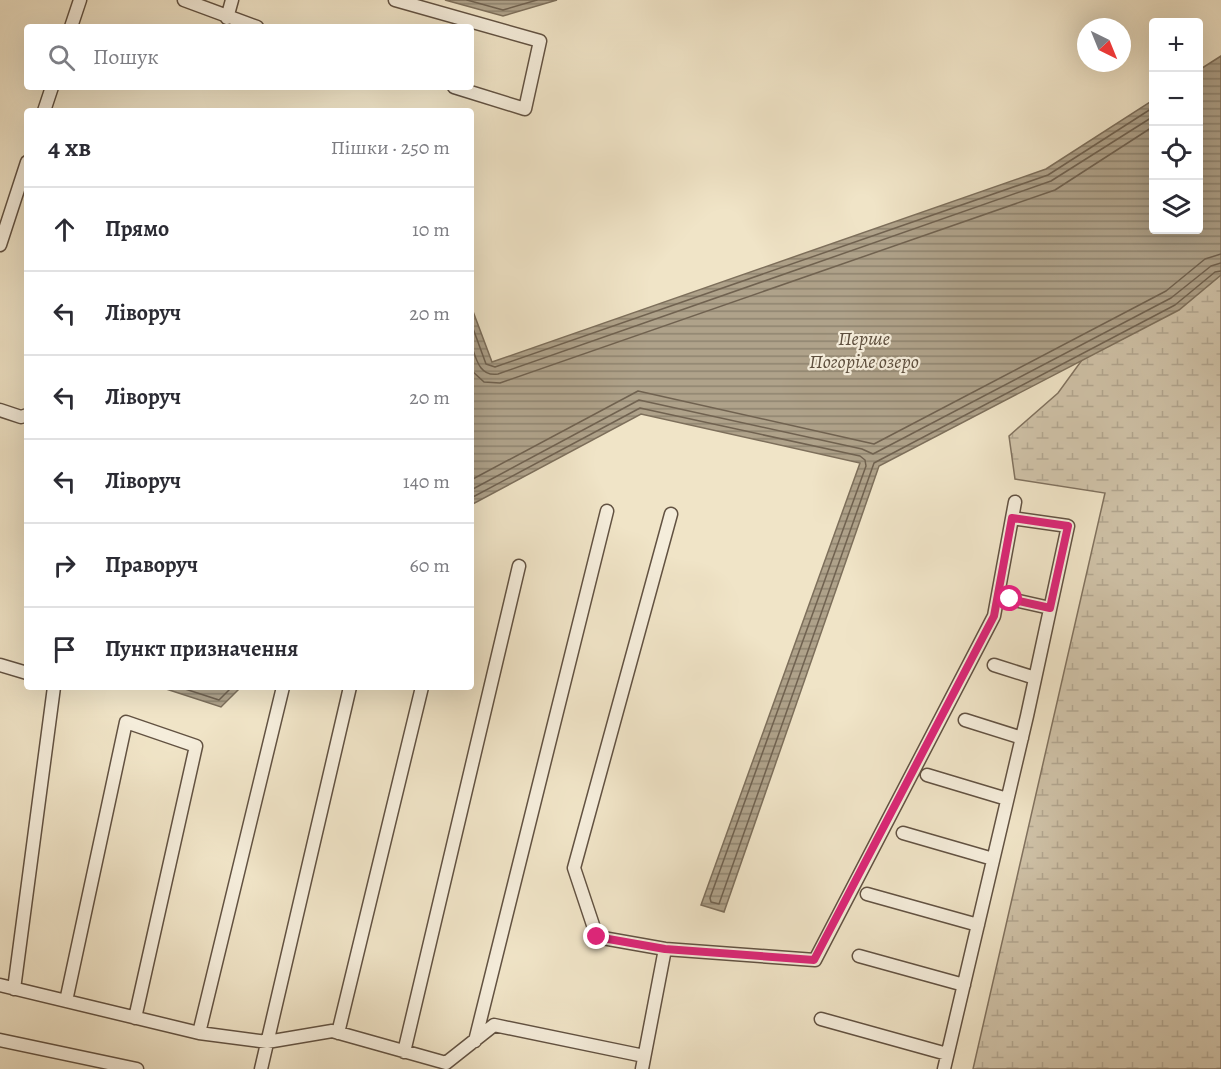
<!DOCTYPE html>
<html lang="uk">
<head>
<meta charset="utf-8">
<style>
  body { margin:0; font-family:Alegreya,serif; background:#f7f7f7; color:#2b2b33 }
  .controls { position:absolute; right:18px; top:18px; display:grid; overflow:hidden; border-radius:6px; box-shadow:0 6px 24px #0002 }
  .controls button { width:54px; height:54px; display:grid; place-items:center; padding:0; border:0; border-bottom:2px solid #e1e1e2; background:#fff; color:#2b2b33; font:30px sans-serif }
  .compass { position:absolute; left:1077px; top:18px; width:54px; height:54px; border-radius:50%; background:#fff; box-shadow:0 6px 24px #0002; rotate:137deg }
  .stop { position:absolute; width:18px; height:18px; margin:-14px; border:4px solid #db2777; border-radius:50%; background:#fff }
  .stop.end { background:#db2777; border-color:#fff; box-shadow:0 2px 6px #0008 }
  .list { margin:0; padding:0; list-style:none }
  h2 { display:flex; justify-content:space-between; align-items:center; height:78px; margin:0; padding:0 24px; font-size:26px }
  h2 small { font-size:20px; font-weight:400; color:#7c7c81 }
  .list li { display:grid; grid-template-columns:39px 1fr auto; gap:18px; align-items:center; box-sizing:border-box; height:84px; padding:0 24px; border-top:2px solid #e1e1e2 }
  .list b { display:block; font-size:22px; white-space:nowrap }
  .list em { font-size:20px; font-style:normal; color:#7c7c81 }
  .icon { flex:none; width:33px; height:33px; fill:none; stroke:currentColor; stroke-width:2; stroke-linecap:round; stroke-linejoin:round }
  .map { position:relative; flex:none; width:1221px; height:1069px; overflow:hidden }
  .search { position:absolute; background:#fff; box-shadow:0 6px 24px #0002; left:24px; top:24px; width:450px; height:66px; display:flex; align-items:center; gap:15px; box-sizing:border-box; padding:0 21px; border-radius:6px; color:#7c7c81; font-size:22px }
  .panel { position:absolute; background:#fff; box-shadow:0 6px 24px #0002; left:24px; top:108px; width:450px; height:582px; border-radius:6px }
  .map>svg:first-child { display:block }
</style>
</head>
<body>
<div class="map">
<svg width="1221" height="1069" viewBox="0 0 1221 1069">
  <defs>
    <pattern id="wetland-marsh" width="20" height="14" patternUnits="userSpaceOnUse" patternTransform="scale(1.5)"><rect width="20" height="14" fill="#d0c3a9"/><path d="M1 5h8M5 5V1M11 12h8M15 12V8" fill="none" stroke="#b3a791"/></pattern>
    <pattern id="water-rules" width="6" height="5" patternUnits="userSpaceOnUse" patternTransform="scale(1.5)"><rect width="6" height="5" fill="#afa28a"/><path d="M0 2.5h6" fill="none" stroke="#8f8470"/></pattern>
  </defs>
  <rect width="100%" height="100%" fill="#f0e4c7"/>
  <filter id="stains"><feTurbulence type="fractalNoise" baseFrequency=".00333" numOctaves="4"/><feColorMatrix values="0 0 0 0 .2 0 0 0 0 .09 0 0 0 0 .02 0 0 0 .5 -.17"/></filter>
  <radialGradient id="worn" r=".72"><stop offset=".6" stop-color="#630" stop-opacity="0"/><stop offset="1" stop-color="#630" stop-opacity=".3"/></radialGradient>
  <!-- wetland -->
  <path fill="url(#wetland-marsh)" stroke="#81725f" stroke-width="1.5" d="M1221,252V1069H973L1105,493L1015,479L1009,436L1058,393L1130,294Z"/>
  <!-- water -->
  <path fill="url(#water-rules)" stroke="#7d6f5b" stroke-width="1.5" d="M445,0H557L503,16Z
    M1221,56V275L1179,310L879,466L724,912L701,905L860,463L641,414L471,505V306L492,362L1046,169L1153,100L1154,230H1198L1199,70Z
    M160,687H241L221,707Z"/>
  <g fill="none" stroke-linecap="round" stroke-linejoin="round">
    <!-- shore -->
    <path stroke="#706250" stroke-width="1.5" d="M467,0L503,10L537,0
      M471,323L486,364L495,367L1048,175L1154,107
      M471,344C476,358 479,377 498,374L1051,181L1154,116
      M471,370L484,382L500,383L1055,190L1154,126
      M471,480L638,391L874,444L1166,291L1205,259L1221,254
      M471,490L639,400L862,449L873,454L1171,298L1211,266L1221,263
      M471,498L640,408L860,456L865,460L866,466L710,898L711,902L719,904L874,463L1175,305L1215,272L1221,271
      M179,687L219,700L232,687"/>
    <defs>
      <path id="lane" d="M184,0L257,27
        M395,0L540,41L525,109L454,87
        M227,18L232,0
        M71,27L80,0
        M44,111L52,87
        M0,245L27,162
        M0,410L21,417L27,415
        M671,514L574,868L597,937L665,949L815,960L994,616L1015,502
        M1010,599L1050,608
        M0,665L27,673
        M994,665L1035,678
        M965,720L1022,738
        M927,775L1007,799
        M903,833L993,859
        M867,894L978,925
        M859,956L964,985
        M0,985L199,1033L267,1042L332,1031L446,1063L494,1025L644,1056
        M14,989L54,687
        M66,1001L126,722L196,746L135,1018
        M821,1019L947,1054
        M199,1033L283,687
        M338,1033L422,687
        M0,1040L137,1069
        M475,1041L607,511
        M404,1052L519,566
        M261,1069L350,687
        M642,1069L665,949
        M944,1069L1027,716L1068,526L1012,518"/>
    </defs>
    <!-- lane casing -->
    <use href="#lane" stroke="#625242" stroke-width="15"/>
    <!-- lane -->
    <use href="#lane" stroke="#f5eddb" stroke-width="12"/>
  </g>
  <g fill="none" stroke-linecap="round" stroke-linejoin="round">
    <!-- route -->
    <path stroke="#db2777" stroke-width="8" d="M597,937L665,949L814,960L994,616L1012,518L1068,526L1050,608L1010,599"/>
  </g>
  <g text-anchor="middle" stroke-width="4.5" stroke-linejoin="round" paint-order="stroke">
    <!-- water labels -->
    <g font-size="20" font-style="italic" fill="#5e4f3e" stroke="#f5eddb">
      <text x="864" y="345">Перше<tspan x="864" dy="23">Погоріле озеро</tspan></text>
    </g>
  </g>
  <rect width="100%" height="100%" filter="url(#stains)"/>
  <rect width="100%" height="100%" fill="url(#worn)"/>
</svg>
<div class="controls">
<button>+</button>
<button>−</button>
<button><svg class="icon" aria-label="locate" viewBox="0 0 24 24"><circle cx="12" cy="12" r="6"/><path d="M12 2v4M12 18v4M2 12h4M18 12h4"/></svg></button>
<button><svg class="icon" aria-label="layers" viewBox="0 0 24 24"><path d="M12 4l9 5-9 5-9-5zM3 14l9 5 9-5"/></svg></button>
</div>
<svg class="compass" viewBox="-18 -18 36 36"><path d="M0-13l5 13h-10z" fill="#e53935"/><path d="M0 13l5-13h-10z" fill="#7c7c81"/></svg>
<div class="stop" style="left:1010px;top:599px"></div>
<div class="stop end" style="left:597px;top:937px"></div>
<div class="search"><svg class="icon" aria-label="search" viewBox="0 0 24 24"><circle cx="10" cy="10" r="6"/><path d="M15 15l6 6"/></svg>Пошук</div>
<section class="panel">
<h2>4 хв<small>Пішки · 250 m</small></h2>
<ul class="list">
<li><svg class="icon" aria-label="ahead" viewBox="0 0 24 24"><path d="M12 20V5M6 11l6-6 6 6"/></svg><div><b>Прямо</b></div><em>10 m</em></li>
<li><svg class="icon" aria-label="left" viewBox="0 0 24 24"><path d="M17 20v-9H6M10 6l-5 5 5 5"/></svg><div><b>Ліворуч</b></div><em>20 m</em></li>
<li><svg class="icon" aria-label="left" viewBox="0 0 24 24"><path d="M17 20v-9H6M10 6l-5 5 5 5"/></svg><div><b>Ліворуч</b></div><em>20 m</em></li>
<li><svg class="icon" aria-label="left" viewBox="0 0 24 24"><path d="M17 20v-9H6M10 6l-5 5 5 5"/></svg><div><b>Ліворуч</b></div><em>140 m</em></li>
<li><svg class="icon" aria-label="right" viewBox="0 0 24 24"><path d="M7 20v-9h11M14 6l5 5-5 5"/></svg><div><b>Праворуч</b></div><em>60 m</em></li>
<li><svg class="icon" aria-label="arrive" viewBox="0 0 24 24"><path d="M6 21V4h12l-3 4 3 4H6"/></svg><div><b>Пункт призначення</b></div></li>
</ul>
</section>
</div>
</body>
</html>
